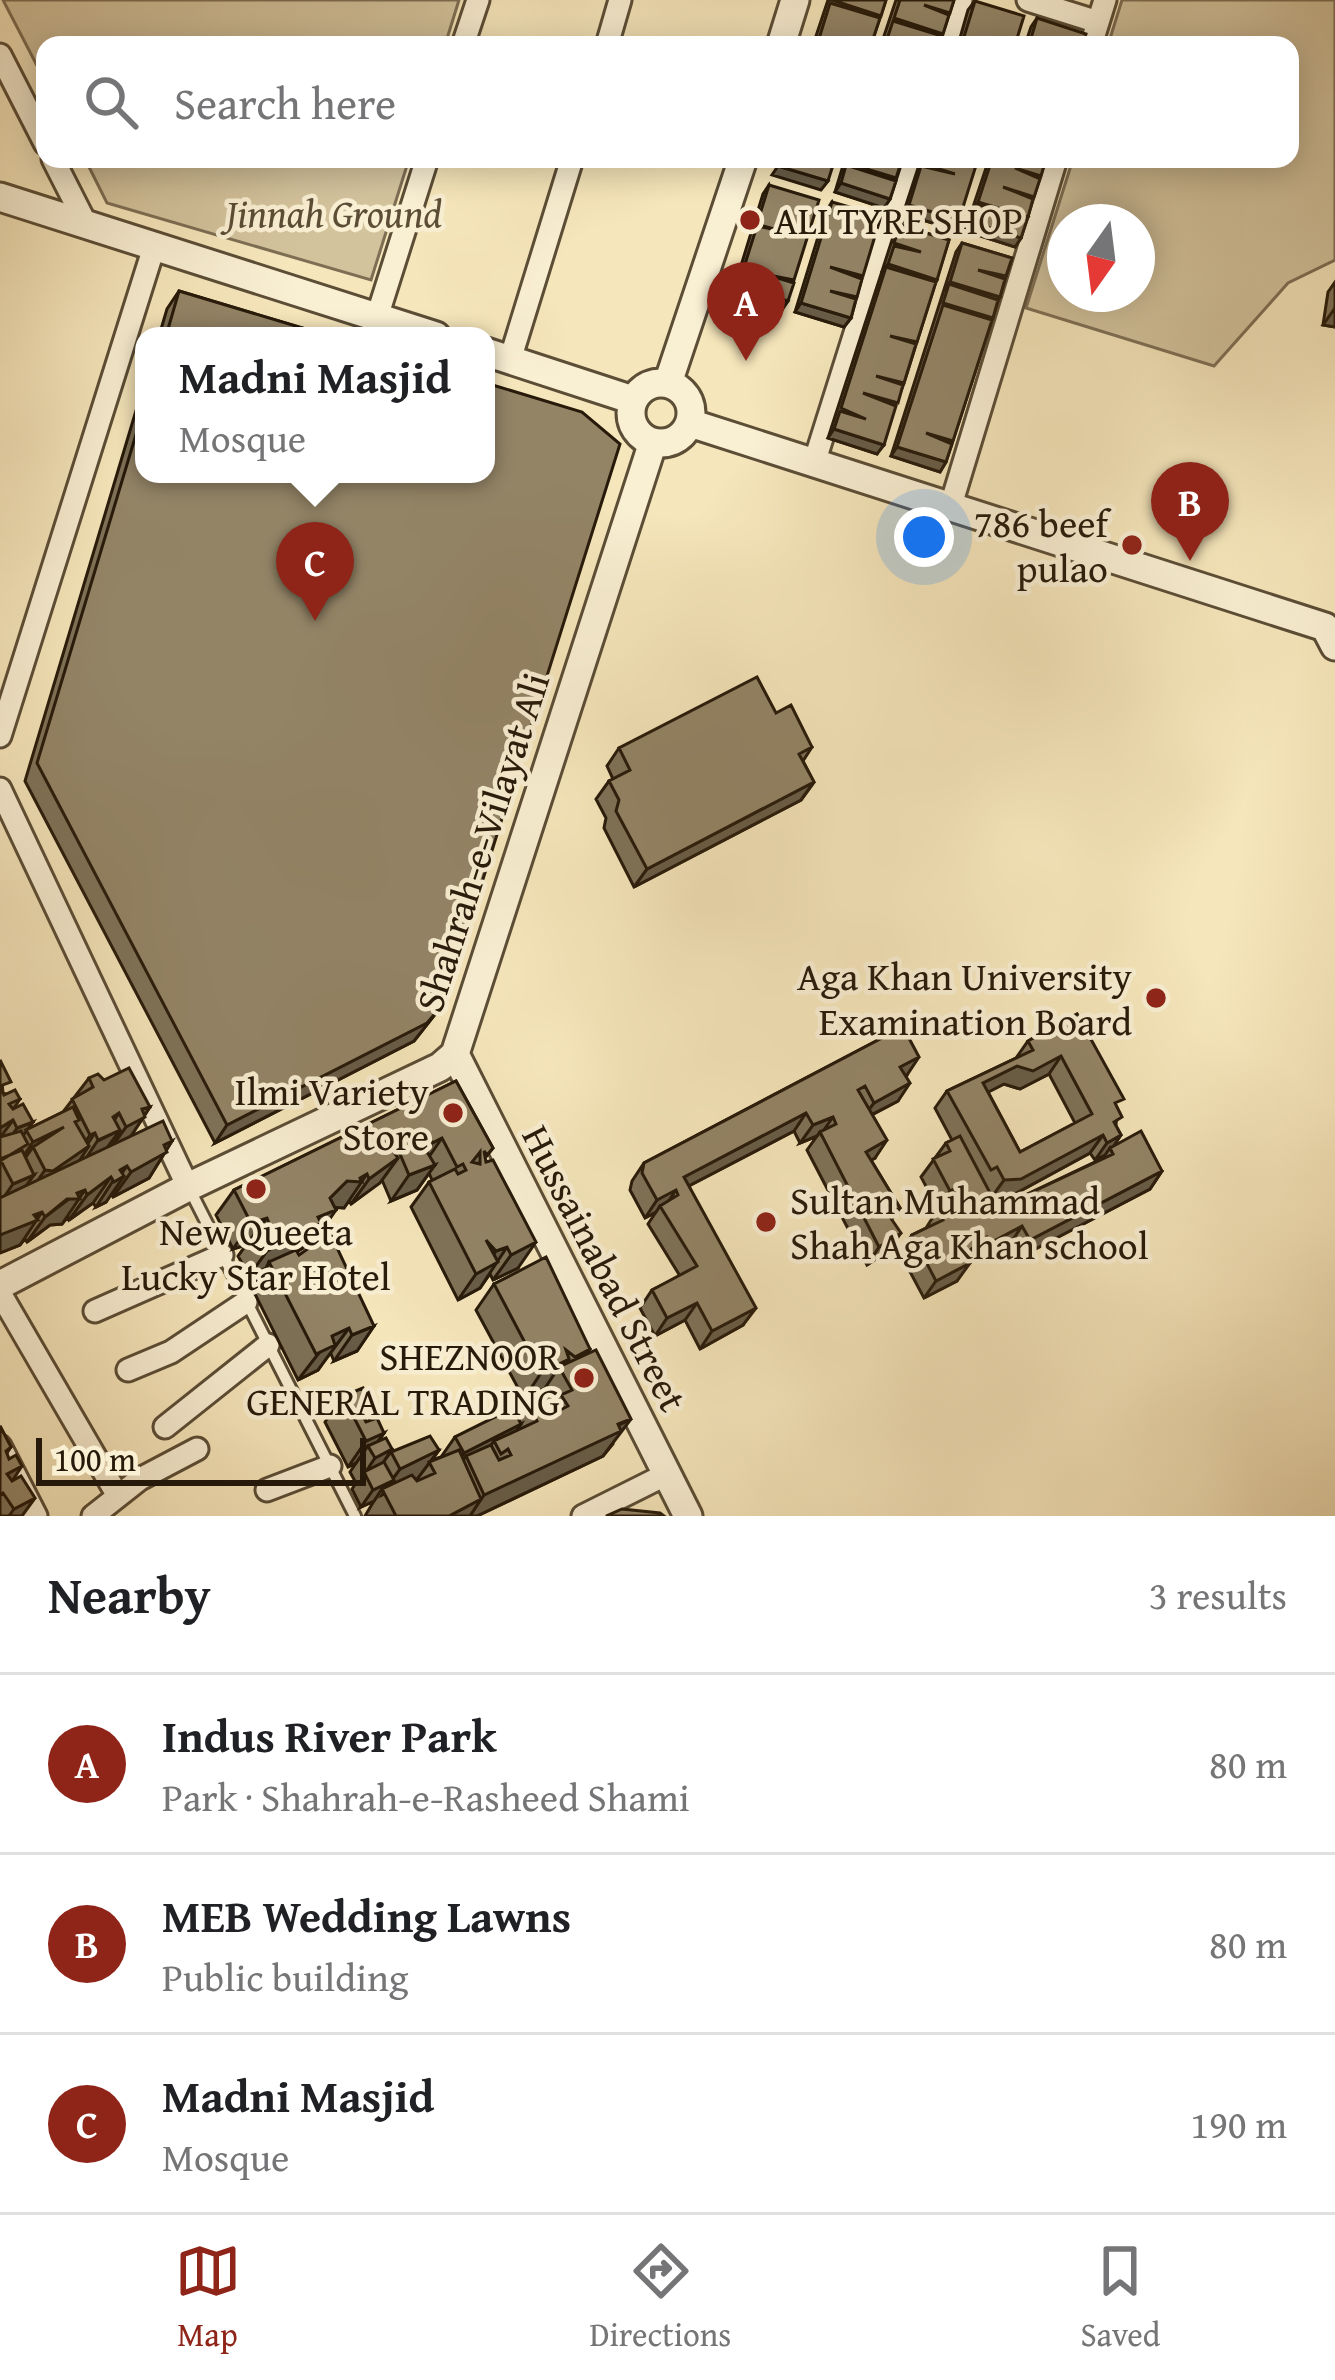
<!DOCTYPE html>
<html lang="en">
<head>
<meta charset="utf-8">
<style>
  body { margin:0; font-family:"Gentium Book Plus",serif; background:#f2f2f2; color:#202124 }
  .compass { position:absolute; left:1047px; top:204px; width:108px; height:108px; border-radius:50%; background:#fff; box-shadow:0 6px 30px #0003; rotate:194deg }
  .scale { position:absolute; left:36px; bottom:30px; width:330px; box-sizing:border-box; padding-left:12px; border:6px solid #271a0a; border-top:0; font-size:33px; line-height:42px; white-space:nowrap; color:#271a0a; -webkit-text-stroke:9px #f9efd3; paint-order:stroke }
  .you { position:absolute; left:924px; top:537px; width:42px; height:42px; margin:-30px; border:9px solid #fff; border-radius:50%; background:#1a73e8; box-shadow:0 0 0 18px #1a73e833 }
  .badge { display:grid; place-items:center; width:78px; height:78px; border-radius:50%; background:#8f2418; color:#fff; font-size:39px; font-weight:700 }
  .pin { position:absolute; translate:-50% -99px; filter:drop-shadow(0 3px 6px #0008) }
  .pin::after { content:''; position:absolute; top:63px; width:42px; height:36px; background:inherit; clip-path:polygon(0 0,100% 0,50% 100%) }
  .popup { position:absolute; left:135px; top:327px; width:360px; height:156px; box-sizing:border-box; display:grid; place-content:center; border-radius:24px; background:#fff; filter:drop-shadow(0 3px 9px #0005); font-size:39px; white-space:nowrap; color:#757577 }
  .popup b { font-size:45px; color:#202124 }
  .popup::after { content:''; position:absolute; left:50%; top:100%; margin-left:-24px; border:24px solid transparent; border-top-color:#fff }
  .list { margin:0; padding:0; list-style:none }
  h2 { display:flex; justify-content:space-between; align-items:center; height:156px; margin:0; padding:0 48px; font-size:51px }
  h2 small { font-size:39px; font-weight:400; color:#757577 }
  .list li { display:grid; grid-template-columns:78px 1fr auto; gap:36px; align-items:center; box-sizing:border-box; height:180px; padding:0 48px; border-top:3px solid #e0e0e0 }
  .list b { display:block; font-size:45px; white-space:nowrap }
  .list p { margin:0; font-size:39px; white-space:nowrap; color:#757577 }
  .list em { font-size:39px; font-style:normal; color:#757577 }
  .icon { flex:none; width:66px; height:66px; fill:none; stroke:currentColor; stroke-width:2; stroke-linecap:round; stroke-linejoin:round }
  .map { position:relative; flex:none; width:1335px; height:1516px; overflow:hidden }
  .search { position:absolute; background:#fff; box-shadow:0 6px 30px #0003; left:36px; right:36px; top:36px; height:132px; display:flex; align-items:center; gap:30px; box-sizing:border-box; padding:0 42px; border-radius:24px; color:#757577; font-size:45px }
  .sheet { height:696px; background:#fff }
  nav { display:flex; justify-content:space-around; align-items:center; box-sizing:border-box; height:168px; border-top:3px solid #e0e0e0; background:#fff; font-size:33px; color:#757577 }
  nav a { display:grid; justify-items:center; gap:6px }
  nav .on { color:#8f2418 }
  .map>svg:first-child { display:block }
</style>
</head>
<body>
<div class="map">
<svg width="1335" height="1516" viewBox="0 0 1335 1516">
  <rect width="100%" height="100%" fill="#f6e6bb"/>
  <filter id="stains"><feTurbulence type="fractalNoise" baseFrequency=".00167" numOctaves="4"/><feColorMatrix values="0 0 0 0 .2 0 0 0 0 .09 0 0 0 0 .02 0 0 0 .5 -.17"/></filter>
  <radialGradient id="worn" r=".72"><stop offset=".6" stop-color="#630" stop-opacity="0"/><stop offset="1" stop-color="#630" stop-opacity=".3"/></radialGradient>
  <!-- green -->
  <path fill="#d3c39d" stroke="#7d6e54" stroke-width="3" fill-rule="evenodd" d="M3,0H459L445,45H45V81Z
    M1122,0H1335V260L1288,283L1214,366L1026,308L1073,159H1290V45H1108ZM1137,222V294H1065V222Z
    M85,159H409L371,280L107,203Z"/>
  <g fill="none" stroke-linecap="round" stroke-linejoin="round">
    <defs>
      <path id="service" d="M190,1190L355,1516"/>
      <path id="minor" d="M1028,0L1098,22
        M463,45L478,0
        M607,45L620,0
        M947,45L961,0
        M1091,45L1105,0
        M0,55L45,143
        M53,159L85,222
        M377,317L427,159
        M510,360L572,159
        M815,460L910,159
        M951,505L1056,159
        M0,736L155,244
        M0,789L188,1187
        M0,1293L118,1496
        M95,1311L222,1255
        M128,1370L171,1352L246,1302
        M165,1427L268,1345
        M0,1446L36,1516
        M267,1490L330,1466
        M93,1516L140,1479L197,1449
        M583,1516L665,1475"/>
      <path id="tertiary" d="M781,45L795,0
        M0,197L436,336
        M486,352L633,400
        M631 413a30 30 0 1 1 60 0a30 30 0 1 1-60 0Z
        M668,383L743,159
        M690,423L1325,627L1335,646
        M455,1054L688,1516
        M0,1285L188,1187L440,1067L455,1054L653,442"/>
    </defs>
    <!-- service casing -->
    <use href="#service" stroke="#5b4d36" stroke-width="16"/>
    <!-- minor casing -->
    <use href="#minor" stroke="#5b4d36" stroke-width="27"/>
    <!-- tertiary casing -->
    <use href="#tertiary" stroke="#5b4d36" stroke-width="33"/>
    <!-- service -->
    <use href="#service" stroke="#f9efd3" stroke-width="10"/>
    <!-- minor -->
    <use href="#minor" stroke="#f9efd3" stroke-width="21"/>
    <!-- tertiary -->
    <use href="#tertiary" stroke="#f9efd3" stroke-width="27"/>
  </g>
  <!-- wall -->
  <path fill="#7e7258" stroke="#271a0a" stroke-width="3" fill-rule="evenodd" d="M828,0H886L871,45H813Z
    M896,0H954L939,45H881Z
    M975,1L1015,45H958L968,10Z
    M1037,18L1083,45H1025L1031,27Z
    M845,159H903L890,199L884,208L835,192Z
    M921,159H978L952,229L903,214Z
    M989,159H1046L1021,238L1015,247L965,231Z
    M769,185L793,282L782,310L732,295L763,194Z
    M832,202L862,278L851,318L844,327L795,312L826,211Z
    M900,225L949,240L904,383L877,454L828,438L894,234Z
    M962,243L1012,258L946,462L940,472L891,456L956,252Z
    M1335,282V327L1323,325L1328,292Z
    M179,291L329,336H159L167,309Z
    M144,384V474L444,1003L414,1041L215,1143L25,781Z
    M776,713L812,747L803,761L814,782L801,800L634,887L604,828L606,818L596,799L609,781L613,779L607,766L619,748Z
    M1077,1014L1117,1108L1116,1126L1121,1135L1113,1146L1162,1171L1150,1189L1018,1258L1010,1244L978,1260L975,1254L968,1260L957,1281L924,1298L900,1253L912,1235L926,1228L938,1209L921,1177L946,1143L952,1140L935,1108L947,1091L1016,1058L1028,1041ZM1049,1074L1075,1123L1020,1152L988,1092L1004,1084L1020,1089ZM1090,1153L1095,1160L1105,1155L1101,1159L998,1208L992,1198L1009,1197Z
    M903,1027L907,1075L898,1101L872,1115L875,1158L871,1160L900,1208L892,1219L889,1250L867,1265L807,1150L817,1136L800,1143L794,1131L689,1186L743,1325L700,1349L685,1320L655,1336L640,1308L652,1290L680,1276L648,1224L656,1212L645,1218L630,1190L632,1181L644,1163Z
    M0,1060L3,1093L20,1099L14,1108L27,1130L63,1112L89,1078L104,1080L150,1107L131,1136L172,1141L149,1178L113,1197L111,1194L106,1202L96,1207L93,1203L69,1220L68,1217L62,1224L50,1225L27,1242L25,1239L20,1245L0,1253Z
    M456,1081L493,1148L485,1158L518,1268L493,1280L490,1274L480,1288L458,1300L411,1207L429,1182L432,1180L429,1173L417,1190L391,1201L382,1180L351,1204L349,1201L344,1208L334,1207L318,1236L310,1239L303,1248L297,1252L374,1326L357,1351L334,1361L331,1354L328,1355L318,1370L298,1380L252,1288L266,1268L249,1276L238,1256L246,1245L233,1249L216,1215L234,1190Z
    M494,1284L590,1349L586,1355L613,1444L603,1456L477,1516H365L374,1501L361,1507L352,1489L356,1483L350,1472L356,1463L348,1467L325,1422L343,1396L371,1404L362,1415L366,1422L384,1433L378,1442L392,1449L383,1462L391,1452L439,1450L432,1460L441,1457L455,1437L517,1415L527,1400L542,1392L545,1388L524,1399L476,1310Z
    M0,1426L11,1447L7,1453L22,1516H0Z"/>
  <!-- shaded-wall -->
  <path fill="#675c47" stroke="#271a0a" stroke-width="3" d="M778,166L828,181L821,190L772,175Z
    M841,183L890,199L884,208L835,192Z
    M978,202L1028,217L1021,226L977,204L972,211Z
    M909,205L959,220L952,229L903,214Z
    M972,222L1021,238L1015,247L965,231Z
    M888,264L937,280L931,289L886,267L881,273Z
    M950,282L1000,297L993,306L949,284L944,291Z
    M738,286L788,301L782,310L732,295Z
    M801,303L851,318L844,327L795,312Z
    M1335,308V327L1323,325Z
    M834,429L884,445L877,454L828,438Z
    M897,447L946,462L940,472L891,456Z
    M814,782L801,800L634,887L647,869Z
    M444,1003L414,1041L215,1143L227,1125Z
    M1061,1056L1049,1074L1020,1089L1004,1084L971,1101L983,1083L1017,1066Z
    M919,1057L907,1075L888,1084L900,1067Z
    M910,1083L898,1101L861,1120L874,1103Z
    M150,1107L127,1142L108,1152L126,1127L142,1109Z
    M119,1113L102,1139L120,1130L102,1155L81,1166L113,1117Z
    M806,1113L794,1131L677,1192L676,1190L664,1208L660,1206L656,1212L645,1218L657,1200L684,1177Z
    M833,1117L821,1134L820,1132L817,1136L800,1143L813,1125Z
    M13,1120L0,1138V1128Z
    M33,1122L14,1148L0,1153L17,1128Z
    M64,1127L33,1147L20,1165L15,1168L33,1142Z
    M95,1133L83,1151L89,1146L72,1172L27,1196L45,1170L76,1155L90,1135Z
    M1103,1135L1090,1153L1009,1197L991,1198L1004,1180Z
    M1121,1135L1111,1150L1110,1148L1105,1155L1095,1160L1107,1143Z
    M382,1136L400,1142L382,1167Z
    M442,1138L424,1164L414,1168L432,1143Z
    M887,1140L875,1158L854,1170L866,1152Z
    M172,1141L149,1178L113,1197L131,1172L164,1145Z
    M398,1158L380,1183L351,1204L369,1179Z
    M435,1165L417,1190L391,1201L409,1175Z
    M127,1166L118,1179L124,1176L106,1202L96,1207L120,1170Z
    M1162,1171L1150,1189L1018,1258L1030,1240Z
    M367,1174L344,1208L329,1207L336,1210L318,1236L310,1239L303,1248L271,1265L269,1262L266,1268L249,1276L267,1251L330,1198L347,1181L360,1178Z
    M34,1175L16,1200L0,1203L13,1184Z
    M111,1177L93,1203L69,1220L87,1195Z
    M957,1188L944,1206L938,1209L950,1191Z
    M85,1190L62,1224L50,1225L27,1242L45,1217L77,1193Z
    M42,1212L20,1245L0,1253V1235Z
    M267,1218L246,1245L233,1249L251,1223Z
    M1022,1226L1010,1244L978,1260L990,1243Z
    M901,1233L889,1250L867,1265L879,1247Z
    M987,1237L975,1254L952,1271L965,1254Z
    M536,1242L518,1268L493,1280L511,1255Z
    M507,1247L480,1288L458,1300L476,1274L483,1270L496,1251Z
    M970,1263L957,1281L924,1298L936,1281Z
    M697,1303L685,1320L655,1336L667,1318Z
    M756,1308L743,1325L700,1349L712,1331Z
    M374,1326L357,1351L334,1361L352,1335Z
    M349,1328L318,1370L298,1380L332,1336Z
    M569,1359L561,1370L559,1367L545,1388L524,1399L541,1373Z
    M631,1419L603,1456L477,1516H470L484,1495Z
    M521,1424L504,1450L494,1441L480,1461L466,1456L452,1475L446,1478L464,1453Z
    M384,1433L371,1451L368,1446L356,1463L348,1467L366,1441Z
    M392,1449L375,1475L365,1473L375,1458Z
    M439,1450L418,1478L382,1495L384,1492L382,1489L374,1501L361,1507L373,1490L392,1480L400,1469Z
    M22,1466L5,1492L7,1474Z
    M35,1498L22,1516H9L14,1509Z
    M481,1499L470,1516H449Z"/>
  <!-- building -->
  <path fill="#938466" stroke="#271a0a" stroke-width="3" fill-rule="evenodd" d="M832,0H886L881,16Z
    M900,0H954L950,13L924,5L949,15L943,34L894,18Z
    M975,1L1024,16L1015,45H979L963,40Z
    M830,3L880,18L871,45H817Z
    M1037,18L1086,34L1083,45H1029Z
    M893,21L942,36L939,45H901L887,39Z
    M781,159H835L828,181L778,166Z
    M848,159H900L902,160L896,178L847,163Z
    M924,159H978L959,220L909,205L921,166L955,174L923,164Z
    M992,159H1046L1041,176L1015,168L1040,179L1034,197L1003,187L1033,199L1028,217L978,202Z
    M846,165L896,181L890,199L841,183Z
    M769,185L819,200L794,280L768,275L794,283L788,301L738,286L757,226L781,231L757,224Z
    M832,202L881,216L863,276L830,267L862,279L857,297L830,291L856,299L851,318L801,303Z
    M977,204L1027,220L1021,238L972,222Z
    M900,225L949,240L937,280L888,264L894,246L921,252L894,243Z
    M962,243L1012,258L1006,276L978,270L1005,279L1000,297L950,282Z
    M886,267L936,282L917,342L890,336L916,344L904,383L876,376L903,385L898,403L863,393L896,406L884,445L834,429L840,411L866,419L841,408Z
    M949,284L998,300L993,318L943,303Z
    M179,291L329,336H166Z
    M943,305L992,320L953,441L926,433L952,444L946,462L897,447Z
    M486,383L582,412L620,444L444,1003L427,1023L227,1125L37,763L144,408V474H486Z
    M757,677L776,713L791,705L812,747L799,754L814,782L647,869L616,811L619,800L609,781L630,770L619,748Z
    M1077,1014L1124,1099L1115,1103L1122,1117L1114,1122L1121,1135L1107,1143L1103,1135L1021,1179L1004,1180L997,1167L991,1170L947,1091L1033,1050L1028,1041ZM1061,1056L1092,1114L1020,1152L983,1083L1017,1066L1033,1071Z
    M903,1027L919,1057L900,1067L910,1083L874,1103L865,1086L858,1090L887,1140L866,1152L900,1208L888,1214L901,1233L879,1247L820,1132L836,1124L833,1117L813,1125L806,1113L684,1177L756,1308L712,1331L697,1303L667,1318L652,1290L697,1266L660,1206L678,1195L676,1190L657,1200L642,1173L644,1163Z
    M0,1060L11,1082L0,1086Z
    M129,1068L150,1107L142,1109L145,1117L126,1127L119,1113L113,1117L120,1130L98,1140L95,1133L90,1135L72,1099L93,1087L89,1078L98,1074L104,1080Z
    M456,1081L493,1148L487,1155L484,1151L486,1162L493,1160L536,1242L511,1255L507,1247L496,1251L486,1240L498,1262L476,1274L429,1182L455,1169L458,1174L466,1170L463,1164L457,1167L442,1138L432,1143L427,1133L418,1137L435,1165L409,1175L397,1147L400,1142L382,1136L398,1158L369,1179L367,1174L360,1178L362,1182L347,1181L330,1198L336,1210L318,1217L321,1223L267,1251L256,1230L269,1223L267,1218L251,1223L234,1190ZM480,1152V1164L472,1162Z
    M0,1087L4,1095L15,1090L20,1099L9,1104L13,1109L23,1104L33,1122L17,1128L13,1120L0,1128Z
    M73,1107L79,1120L75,1122L89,1146L53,1171L45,1170L33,1147L64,1127L33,1142L26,1130Z
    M163,1121L172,1141L164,1145L167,1152L131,1172L127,1166L120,1170L124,1176L114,1182L111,1177L87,1195L85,1190L77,1193L80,1199H67L45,1217L42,1212L34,1215L38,1220L0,1235V1198Z
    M21,1131L28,1144L0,1161V1137Z
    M1141,1131L1162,1171L1030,1240L1022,1226L990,1243L987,1237L965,1254L970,1263L936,1281L912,1235L943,1220L938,1209L961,1197L957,1188L950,1191L933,1159L950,1151L946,1143L960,1136L998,1208L1113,1154L1110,1148Z
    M22,1150L34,1175L13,1184L0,1159Z
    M330,1233L374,1326L352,1335L349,1328L332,1336L335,1345L316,1354L269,1262L296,1250L299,1255Z
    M546,1257L590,1349L575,1357L566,1350L569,1359L541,1373L494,1284Z
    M596,1350L631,1419L618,1424L621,1431L484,1495L466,1456L491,1445L499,1460L511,1455L508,1449L501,1454L494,1441L537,1421L527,1400L550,1389L562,1409L568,1406L561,1395L572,1390L559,1367Z
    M363,1388L371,1404L359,1409L366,1422L377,1418L384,1433L366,1441L343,1396Z
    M513,1408L521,1424L464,1453L455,1437Z
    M0,1426L11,1447L6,1451L9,1459L16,1455L22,1466L7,1474L12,1481L21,1476L35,1498L14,1509L3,1493L0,1495Z
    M430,1436L439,1450L400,1469L391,1452Z
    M386,1438L392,1449L375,1458L368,1446Z
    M459,1450L481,1499L449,1516H396L382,1489L412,1475L417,1481L435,1473L429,1462Z
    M384,1462L394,1480L373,1490L364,1472Z
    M622,1509L660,1513L664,1516H606Z"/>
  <!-- markers -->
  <g fill="#8f2418" stroke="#f9efd3" stroke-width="4.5">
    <circle cx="750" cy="220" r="12"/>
    <circle cx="1132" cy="545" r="12"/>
    <circle cx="1156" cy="998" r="12"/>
    <circle cx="453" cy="1113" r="12"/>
    <circle cx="256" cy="1189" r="12"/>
    <circle cx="766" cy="1222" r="12"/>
    <circle cx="584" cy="1378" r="12"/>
  </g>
  <g text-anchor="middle" stroke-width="9" stroke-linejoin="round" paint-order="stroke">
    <!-- park labels -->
    <g font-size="39" font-style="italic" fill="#5b4d36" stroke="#f9efd3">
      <text x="334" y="227">Jinnah Ground</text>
    </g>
    <!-- poi labels -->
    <g font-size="39" fill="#271a0a" stroke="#f9efd3" text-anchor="end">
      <text x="774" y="234" text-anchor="start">ALI TYRE SHOP</text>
      <text x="1108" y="537">786 beef<tspan x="1108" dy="45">pulao</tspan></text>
      <text x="1132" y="990">Aga Khan University<tspan x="1132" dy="45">Examination Board</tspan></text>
      <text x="429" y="1105">Ilmi Variety<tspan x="429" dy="45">Store</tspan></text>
      <text x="790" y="1214" text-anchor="start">Sultan Muhammad<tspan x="790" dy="45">Shah Aga Khan school</tspan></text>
      <text x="256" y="1245" text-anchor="middle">New Queeta<tspan x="256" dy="45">Lucky Star Hotel</tspan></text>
      <text x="560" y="1370">SHEZNOOR<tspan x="560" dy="45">GENERAL TRADING</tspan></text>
    </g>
    <!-- street labels -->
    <g font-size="39" fill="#271a0a" stroke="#f9efd3">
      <text transform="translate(482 842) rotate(-72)" y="14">Shahrah-e-Vilayat Ali</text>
      <text transform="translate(605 1268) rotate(63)" y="14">Hussainabad Street</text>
    </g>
  </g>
  <rect width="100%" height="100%" filter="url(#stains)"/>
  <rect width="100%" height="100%" fill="url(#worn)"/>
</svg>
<svg class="compass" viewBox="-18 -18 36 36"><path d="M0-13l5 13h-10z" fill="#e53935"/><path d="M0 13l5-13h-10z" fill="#757577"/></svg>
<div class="scale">100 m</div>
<div class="you"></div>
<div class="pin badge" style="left:746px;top:361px">A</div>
<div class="pin badge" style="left:1190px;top:561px">B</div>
<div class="pin badge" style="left:315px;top:621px">C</div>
<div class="popup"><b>Madni Masjid</b>Mosque</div>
<div class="search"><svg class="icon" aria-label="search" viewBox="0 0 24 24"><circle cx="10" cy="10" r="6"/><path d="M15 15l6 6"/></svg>Search here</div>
</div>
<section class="sheet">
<h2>Nearby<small>3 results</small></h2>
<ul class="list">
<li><span class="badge">A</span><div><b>Indus River Park</b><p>Park · Shahrah-e-Rasheed Shami</p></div><em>80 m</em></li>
<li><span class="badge">B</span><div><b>MEB Wedding Lawns</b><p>Public building</p></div><em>80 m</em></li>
<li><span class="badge">C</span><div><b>Madni Masjid</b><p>Mosque</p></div><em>190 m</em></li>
</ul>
</section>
<nav>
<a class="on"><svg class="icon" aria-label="map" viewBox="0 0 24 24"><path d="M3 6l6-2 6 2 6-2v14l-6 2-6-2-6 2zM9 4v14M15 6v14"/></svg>Map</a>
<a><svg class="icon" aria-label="directions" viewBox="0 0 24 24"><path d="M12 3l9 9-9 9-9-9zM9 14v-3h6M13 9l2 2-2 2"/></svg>Directions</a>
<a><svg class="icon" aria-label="saved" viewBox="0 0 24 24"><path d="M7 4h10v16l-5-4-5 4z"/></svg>Saved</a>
</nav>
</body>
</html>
